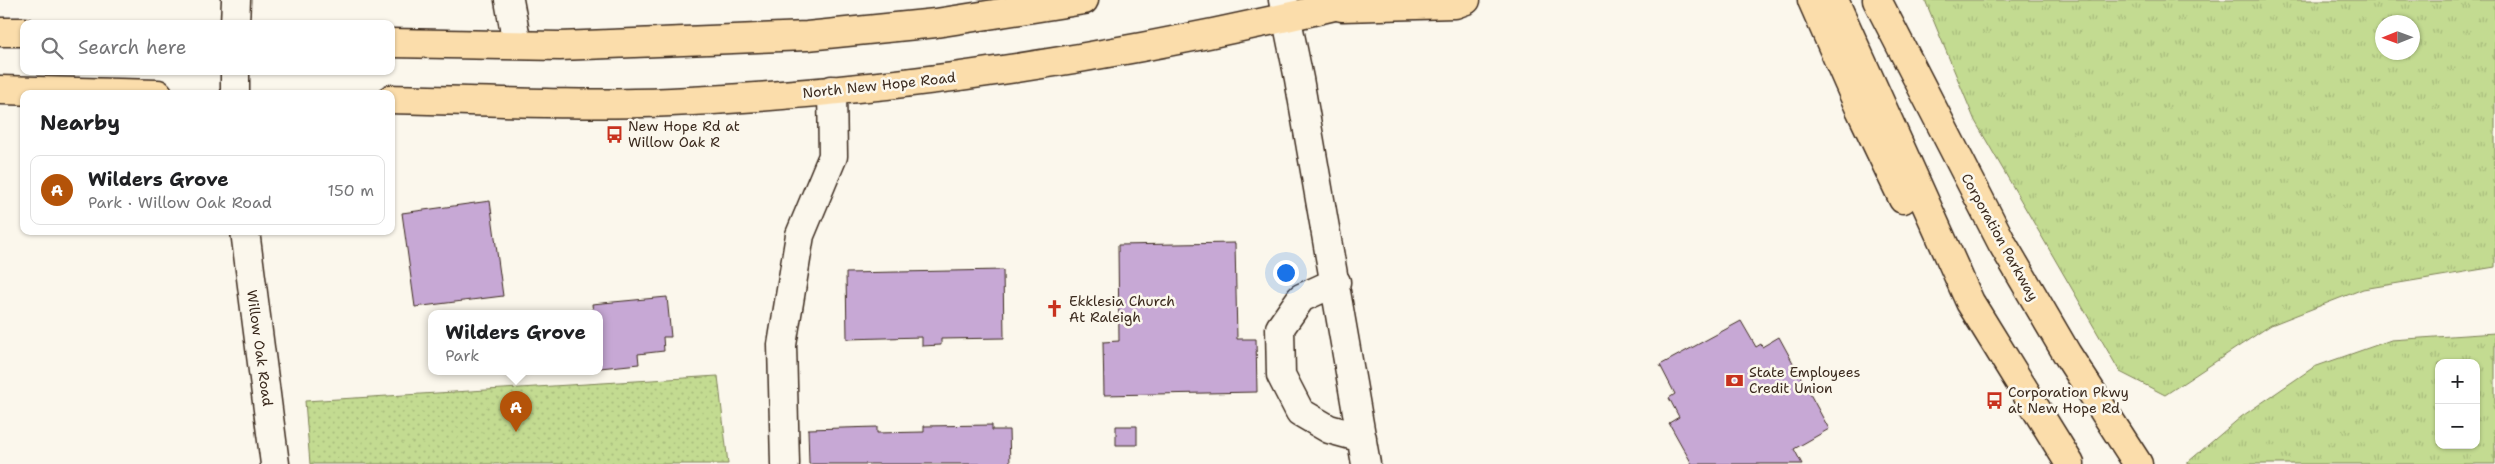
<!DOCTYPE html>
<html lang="en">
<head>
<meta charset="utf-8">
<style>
  body { margin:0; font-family:"Shantell Sans",sans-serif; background:#f6f6f6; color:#202124 }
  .controls { position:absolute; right:15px; bottom:15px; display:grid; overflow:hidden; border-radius:10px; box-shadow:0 1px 4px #0004 }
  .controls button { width:45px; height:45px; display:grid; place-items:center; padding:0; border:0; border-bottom:1px solid #e0e0e0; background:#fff; color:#202124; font:25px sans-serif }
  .compass { position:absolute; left:2375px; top:15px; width:45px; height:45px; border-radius:50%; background:#fff; box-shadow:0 1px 4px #0004; rotate:269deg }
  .you { position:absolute; left:1285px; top:272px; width:18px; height:18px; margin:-12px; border:4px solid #fff; border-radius:50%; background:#1a73e8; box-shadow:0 0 0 8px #1a73e833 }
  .badge { display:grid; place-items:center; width:32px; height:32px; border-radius:50%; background:#b45309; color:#fff; font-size:16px; font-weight:700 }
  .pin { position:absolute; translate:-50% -41px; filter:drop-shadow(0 1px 2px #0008) }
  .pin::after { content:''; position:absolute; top:26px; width:18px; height:15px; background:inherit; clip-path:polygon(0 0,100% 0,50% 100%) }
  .popup { position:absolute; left:428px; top:310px; width:175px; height:65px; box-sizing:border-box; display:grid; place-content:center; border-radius:10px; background:#fff; filter:drop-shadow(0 1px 4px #0005); font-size:16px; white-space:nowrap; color:#757577 }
  .popup b { font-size:19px; color:#202124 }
  .popup::after { content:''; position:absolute; left:50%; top:100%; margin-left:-10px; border:10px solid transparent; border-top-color:#fff }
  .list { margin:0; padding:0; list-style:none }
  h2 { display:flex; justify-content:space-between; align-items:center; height:65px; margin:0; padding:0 20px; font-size:21px }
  h2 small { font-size:16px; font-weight:400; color:#757577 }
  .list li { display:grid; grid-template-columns:32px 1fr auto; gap:15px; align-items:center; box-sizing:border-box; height:70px; margin:0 10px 10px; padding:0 10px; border:1px solid #e0e0e0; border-radius:10px }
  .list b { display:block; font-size:19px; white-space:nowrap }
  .list p { margin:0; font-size:16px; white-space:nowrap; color:#757577 }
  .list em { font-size:16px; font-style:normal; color:#757577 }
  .icon { flex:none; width:28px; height:28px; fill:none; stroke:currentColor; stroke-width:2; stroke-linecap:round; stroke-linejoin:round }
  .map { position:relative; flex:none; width:2495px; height:464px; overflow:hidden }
  .search { position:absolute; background:#fff; box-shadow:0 1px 4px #0004; left:20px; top:20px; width:375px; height:55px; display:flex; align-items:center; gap:12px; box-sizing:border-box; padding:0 18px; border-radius:10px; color:#757577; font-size:19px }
  .panel { position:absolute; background:#fff; box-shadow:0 1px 4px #0004; left:20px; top:90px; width:375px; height:145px; border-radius:10px }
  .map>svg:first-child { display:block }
</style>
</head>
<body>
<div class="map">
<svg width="2495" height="464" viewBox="0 0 2495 464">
  <defs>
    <pattern id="grass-tufts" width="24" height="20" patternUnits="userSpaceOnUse" patternTransform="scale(1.25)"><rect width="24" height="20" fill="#c3db91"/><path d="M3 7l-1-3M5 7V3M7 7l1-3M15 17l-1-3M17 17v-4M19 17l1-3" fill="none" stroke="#a8bc7d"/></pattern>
    <pattern id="park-dots" width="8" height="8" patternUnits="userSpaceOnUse" patternTransform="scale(1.25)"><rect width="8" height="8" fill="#c3db91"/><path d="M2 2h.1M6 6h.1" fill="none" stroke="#a8bc7d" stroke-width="1.8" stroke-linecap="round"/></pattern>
  </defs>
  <rect width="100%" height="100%" fill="#fbf7ec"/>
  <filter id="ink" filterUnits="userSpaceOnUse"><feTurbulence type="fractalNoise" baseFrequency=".02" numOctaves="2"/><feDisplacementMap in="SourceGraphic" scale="10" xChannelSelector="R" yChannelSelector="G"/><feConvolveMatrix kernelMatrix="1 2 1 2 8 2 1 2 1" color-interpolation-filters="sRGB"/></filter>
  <g filter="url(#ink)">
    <!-- grass -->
    <path fill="url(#grass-tufts)" stroke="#7f8258" fill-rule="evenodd" d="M1925,0H2495V267L2363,289L2271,325L2165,395L2120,372L1975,121ZM2382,22H2412V52H2382Z
      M2495,333V464H2188V462L2241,417L2314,367L2391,340ZM2439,363H2476V445H2439Z"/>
    <!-- park -->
    <path fill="url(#park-dots)" stroke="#7f8258" d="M718,376L728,464H310L305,401Z"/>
    <!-- building -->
    <path fill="#c7a8d5" stroke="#3b2a1e" d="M490,201L503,296L415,307L402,213Z
      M1235,243L1237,339H1256L1257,392L1104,395L1103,342L1119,341L1118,245Z
      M1003,270L1004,338L941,339V345L922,346V337L847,339L846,273Z
      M667,297L671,337H663L664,351L638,354L639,364L600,368V313H593L592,304Z
      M1741,321L1756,347L1761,344L1762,347L1779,337L1829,429L1794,449L1802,464H1692L1669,423L1679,417L1669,398L1675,394L1660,365Z
      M992,425V430H1009L1010,464H809L808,429L877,427V433L924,432V426Z
      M1116,426H1137V445H1116Z"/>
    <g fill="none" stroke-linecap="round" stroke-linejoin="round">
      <defs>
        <path id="minor" d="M509,0L517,44
          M1283,0L1299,79L1366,464
          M235,24L236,0
          M235,94V71
          M245,231L275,464
          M1336,282L1301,298L1280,328L1281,375L1300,412L1329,429L1362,438
          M785,464L782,345L800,235L833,156L832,90"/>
        <path id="major" d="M1812,0L1860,109L1903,199
          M1834,0L1970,302L2070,464
          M1877,0L2002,243L2067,354L2138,464
          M1342,7L1455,4L1466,0
          M0,32H24
          M391,43L560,46L807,36L936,23L1084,0
          M0,90L158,94
          M391,99C484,101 578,106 671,102C904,92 1134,55 1360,0"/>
      </defs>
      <!-- minor casing -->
      <use href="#minor" stroke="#3b2a1e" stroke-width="31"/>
      <!-- major casing -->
      <use href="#major" stroke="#3b2a1e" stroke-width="31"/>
      <!-- minor -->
      <use href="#minor" stroke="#fbf7ec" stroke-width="28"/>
      <!-- major -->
      <use href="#major" stroke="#fbddab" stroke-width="28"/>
    </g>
  </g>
  <!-- icons -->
  <defs>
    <symbol id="bus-bare" viewBox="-9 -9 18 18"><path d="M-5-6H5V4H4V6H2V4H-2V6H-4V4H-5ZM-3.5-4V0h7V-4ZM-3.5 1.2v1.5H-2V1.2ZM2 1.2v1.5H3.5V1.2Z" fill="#c8321e" stroke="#fbf7ec" stroke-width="2.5" paint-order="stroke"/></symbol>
    <symbol id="church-bare" viewBox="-9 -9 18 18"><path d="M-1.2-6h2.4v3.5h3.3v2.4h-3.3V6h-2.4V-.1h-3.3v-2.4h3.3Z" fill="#c8321e" stroke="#fbf7ec" stroke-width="2.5" paint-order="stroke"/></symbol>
    <symbol id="bank-bare" viewBox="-9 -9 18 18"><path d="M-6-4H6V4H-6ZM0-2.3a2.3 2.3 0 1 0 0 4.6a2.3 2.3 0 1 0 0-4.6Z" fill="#c8321e" stroke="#fbf7ec" stroke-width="2.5" paint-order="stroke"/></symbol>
  </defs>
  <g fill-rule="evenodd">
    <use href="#bus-bare" x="602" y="122" width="25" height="25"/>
    <use href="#church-bare" x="1042" y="296" width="25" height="25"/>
    <use href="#bank-bare" x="1722" y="368" width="25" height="25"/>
    <use href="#bus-bare" x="1982" y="388" width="25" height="25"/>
  </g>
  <g text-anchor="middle" stroke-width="5" stroke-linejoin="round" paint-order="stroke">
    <!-- street labels -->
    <g font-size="14" fill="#3b2a1e" stroke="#fbf7ec">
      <text transform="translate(879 85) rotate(-6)" y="5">North New Hope Road</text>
      <text transform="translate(2000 237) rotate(61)" y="5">Corporation Parkway</text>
      <text transform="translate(260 348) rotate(82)" y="5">Willow Oak Road</text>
    </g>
    <!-- poi labels -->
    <g font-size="14" fill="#3b2a1e" stroke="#fbf7ec" text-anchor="start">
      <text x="628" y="131">New Hope Rd at<tspan x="628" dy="16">Willow Oak R</tspan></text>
      <text x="1069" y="306">Ekklesia Church<tspan x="1069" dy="16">At Raleigh</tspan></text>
      <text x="1749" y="377">State Employees<tspan x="1749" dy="16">Credit Union</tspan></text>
      <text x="2008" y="397">Corporation Pkwy<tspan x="2008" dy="16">at New Hope Rd</tspan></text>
    </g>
  </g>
</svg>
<div class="controls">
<button>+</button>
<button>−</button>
</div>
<svg class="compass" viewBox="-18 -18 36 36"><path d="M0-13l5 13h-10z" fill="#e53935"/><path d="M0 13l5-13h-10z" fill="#757577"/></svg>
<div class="you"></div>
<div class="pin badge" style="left:516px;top:432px">A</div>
<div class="popup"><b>Wilders Grove</b>Park</div>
<div class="search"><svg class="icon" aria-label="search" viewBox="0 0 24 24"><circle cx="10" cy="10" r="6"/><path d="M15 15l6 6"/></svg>Search here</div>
<section class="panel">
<h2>Nearby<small></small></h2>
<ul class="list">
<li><span class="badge">A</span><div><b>Wilders Grove</b><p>Park · Willow Oak Road</p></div><em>150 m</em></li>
</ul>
</section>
</div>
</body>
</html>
